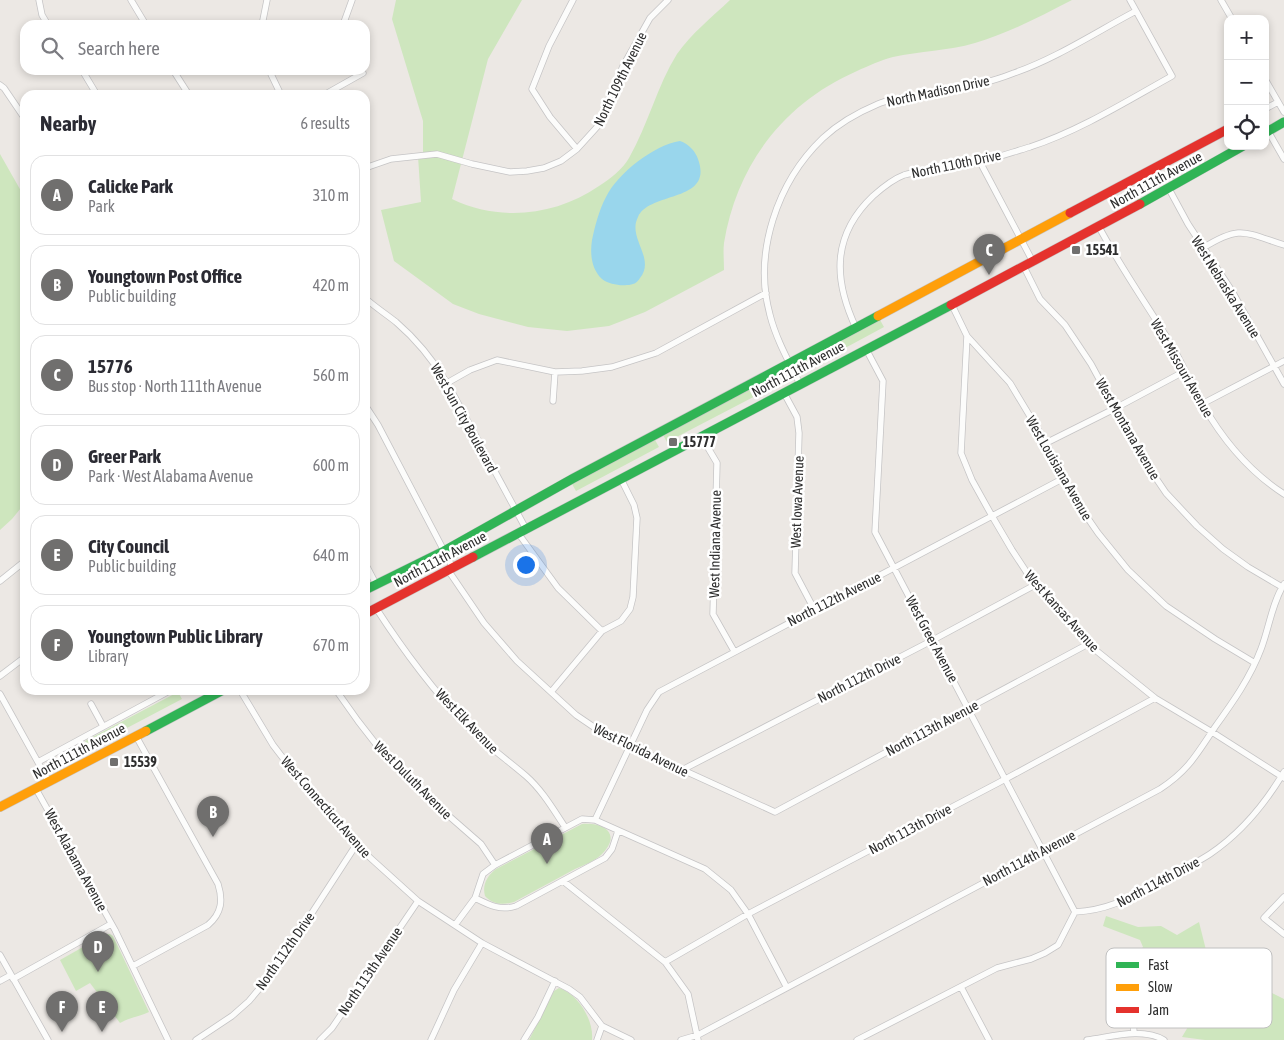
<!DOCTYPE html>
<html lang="en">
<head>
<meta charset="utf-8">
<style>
  body { margin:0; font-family:"Asap Condensed",sans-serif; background:#f2f2f3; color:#2b2b33 }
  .controls { position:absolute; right:15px; top:15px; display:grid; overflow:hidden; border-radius:10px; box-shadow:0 2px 8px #0003 }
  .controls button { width:45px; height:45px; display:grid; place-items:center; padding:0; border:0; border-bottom:1px solid #e1e1e2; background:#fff; color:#2b2b33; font:25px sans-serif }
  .you { position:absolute; left:525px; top:564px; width:18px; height:18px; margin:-12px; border:4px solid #fff; border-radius:50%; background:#1a73e8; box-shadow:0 0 0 8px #1a73e833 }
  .badge { display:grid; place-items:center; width:32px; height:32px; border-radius:50%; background:#706f6e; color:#fff; font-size:16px; font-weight:700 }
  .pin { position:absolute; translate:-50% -41px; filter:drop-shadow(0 1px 2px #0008) }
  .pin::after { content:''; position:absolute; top:26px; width:18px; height:15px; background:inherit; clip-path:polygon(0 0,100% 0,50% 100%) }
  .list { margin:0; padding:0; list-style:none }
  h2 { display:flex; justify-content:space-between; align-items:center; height:65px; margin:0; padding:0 20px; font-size:21px }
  h2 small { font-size:16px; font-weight:400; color:#7c7c81 }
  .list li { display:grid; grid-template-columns:32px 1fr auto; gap:15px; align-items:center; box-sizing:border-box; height:80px; margin:0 10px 10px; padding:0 10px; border:1px solid #e1e1e2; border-radius:15px }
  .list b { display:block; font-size:19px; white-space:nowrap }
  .list p { margin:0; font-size:16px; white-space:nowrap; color:#7c7c81 }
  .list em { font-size:16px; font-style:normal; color:#7c7c81 }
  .icon { flex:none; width:28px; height:28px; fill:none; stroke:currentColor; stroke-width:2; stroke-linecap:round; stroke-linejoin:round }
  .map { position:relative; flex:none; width:1284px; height:1040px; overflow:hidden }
  .search { position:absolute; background:#fff; box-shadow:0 2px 8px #0003; left:20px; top:20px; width:350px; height:55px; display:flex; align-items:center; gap:12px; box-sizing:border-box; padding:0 18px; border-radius:15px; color:#7c7c81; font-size:19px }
  .panel { position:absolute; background:#fff; box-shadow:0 2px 8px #0003; left:20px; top:90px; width:350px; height:605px; border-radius:15px }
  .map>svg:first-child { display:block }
</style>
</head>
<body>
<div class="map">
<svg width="1284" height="1040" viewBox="0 0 1284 1040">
  <rect width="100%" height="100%" fill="#ece8e4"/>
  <!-- green -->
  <path fill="#cee6be" d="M396,0H522L488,59L452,199C500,222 555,216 599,186C610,179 623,169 629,158C648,125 657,86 677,54C691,34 712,17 730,0H1072C1041,16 1009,33 975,43C948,51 920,51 893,57C881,60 868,66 857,71C784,103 737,164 724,243C723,251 724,261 724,270L645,312L609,326L567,331L528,327L479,314L453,304L394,261L381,210L421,202L418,156L423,155V121L392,19Z
    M0,154L25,198V503L12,519L0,530Z
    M880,320L884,327L808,368L804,361Z
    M778,375L782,382L667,442L663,435Z
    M655,440L659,447L576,491L572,484Z
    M178,692L182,699L89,748L85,741Z
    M582,824C604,822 622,834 602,854C595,861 584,865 575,869C555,880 534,891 514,902C503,905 493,905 485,896C482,885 487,876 496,869Z
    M1106,916L1138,927L1161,926L1177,935L1199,922L1207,954L1225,969L1284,999V1040H1205L1182,1037L1195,1015L1211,1012L1210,1004L1132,959L1143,947L1140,940L1103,926Z
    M106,934H110L113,936L149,1012C138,1017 131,1017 120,1023L90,983L76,991L60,960Z
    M559,988C578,994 594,1020 592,1040H529L554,991Z"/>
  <!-- water -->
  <path fill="#99d6ec" d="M680,141C689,144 695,151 698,159C714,203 650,191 638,217C627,238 656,258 640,278C637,283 633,285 627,285C620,286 608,284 602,279C591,269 590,253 592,240C595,226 599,210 606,197C618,173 654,145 680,141Z"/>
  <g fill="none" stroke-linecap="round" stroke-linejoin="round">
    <defs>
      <path id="street" d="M39,0L42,15L48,25
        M131,0L146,25
        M573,0L549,46L532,89L550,117L577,149
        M1221,0L1232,19
        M262,25L267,0
        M343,25L352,0
        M82,70L97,95
        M173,70L189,95
        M269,70L281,95
        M1265,79L1284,112
        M0,85L4,88L25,119
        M324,95L363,73L361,70
        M1265,109L1278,102
        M1268,131L1284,159
        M980,162L1033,262
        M365,168L391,159L437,154L472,164L510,172L527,171L544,168L561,161L577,149L597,127L623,66L650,18L668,0
        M1169,189L1188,224L1232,291L1284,384
        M1099,227C1121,268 1147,305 1171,344C1183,364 1191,385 1203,405C1223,440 1250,472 1284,494
        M1203,248C1240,225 1244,232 1284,245
        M1024,267L1040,299L1065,325L1091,364L1141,456L1166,493L1197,526L1223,549L1248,567L1282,587
        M365,298C375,307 386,314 396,322C417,340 433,360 447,383L526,529
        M952,305L967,336L961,453L972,480L992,516L1012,550L1035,585L1088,644L1155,698L1212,732L1284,778
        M856,328C833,279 832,235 873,196C882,188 893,179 904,175C928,168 954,167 979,162C996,158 1013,152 1030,147C1079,131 1127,101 1172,76L1130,0
        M967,336L1010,383L1046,443L1080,507L1098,533L1128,570L1166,606L1215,639L1255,663
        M866,349L883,381L875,532L1075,912
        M447,383L470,370L497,360L555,372L582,371L612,367L656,353L766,293
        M800,384C789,362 776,339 770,315C753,253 777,182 823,138C838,124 859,112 878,104C894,97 916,96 933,93C960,89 989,83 1014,73C1057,58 1096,32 1136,11
        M784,393L797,417L799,433L795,573L814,609
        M553,401L555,372
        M1202,404L1284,361
        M365,405L378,425L453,568
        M701,436L717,463L713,614L734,651
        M1046,443L1114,409L1185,371
        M518,533L558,588L602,631
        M365,563L376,584
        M448,570L484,623L517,661L576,715L604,734L775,812L1088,644
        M0,581L25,561
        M376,608C403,650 433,690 467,726C485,744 506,759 526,776C542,790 553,809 565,827
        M0,676L25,657
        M240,690L273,745L309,792L356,845L418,901L482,943L569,989L580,997L602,1026L631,1040
        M336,690L358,721L386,757L418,789L481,844L495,865
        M551,692L602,631L621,621L630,609L633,597L637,518L634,505L621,479
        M0,694L49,782
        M91,704L103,726
        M38,762L171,690
        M682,770L933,640L1035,585
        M36,789L115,930L168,1040
        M595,820L647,710L659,692L1064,478
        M563,881L665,962L688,994L698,1040
        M1284,897L1264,918L1284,934
        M475,898C489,905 500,911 516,906L605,858L612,849L618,831
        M1075,912C1109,910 1127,899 1156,883C1174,874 1193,865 1210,854C1241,833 1265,804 1284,772
        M455,925L475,898L483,874L495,865L582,819L595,820L705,869L731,890L748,914L786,986
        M0,955L48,1040
        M665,962L748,914L998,783L1155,698
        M133,966L208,925C222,913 223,900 218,884L136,736
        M13,979L111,924
        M0,981L11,975
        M961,987L989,1040
        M1133,1019L1134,1033
        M196,1040L232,1016L249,1001L275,970L356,845
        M320,1040L332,1028L418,901
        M431,1040L454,990L482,943
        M524,1040L538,1017L555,981
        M597,1040L602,1026
        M681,1040L698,1035L1160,789C1188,771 1197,754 1215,727C1233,702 1250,678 1261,649C1269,628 1272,603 1284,584
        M857,1040L997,968L1031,959L1045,953L1058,945L1075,912
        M1087,1040C1111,1037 1142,1027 1164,1040"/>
      <path id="fast" d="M1265,133L1284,122
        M1140,204L1243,146
        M473,557L951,305
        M365,590L444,551L572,479L878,316
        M146,731L223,690"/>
      <path id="slow" d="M878,316L1070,213
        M0,807L146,731"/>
      <path id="jam" d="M1070,213L1228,129
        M951,305L1140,204
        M365,614L473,557"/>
    </defs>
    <!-- street casing -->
    <use href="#street" stroke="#c5c4c5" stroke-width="7"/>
    <!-- fast casing -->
    <use href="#fast" stroke="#c5c4c5" stroke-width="10"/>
    <!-- slow casing -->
    <use href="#slow" stroke="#c5c4c5" stroke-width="10"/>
    <!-- jam casing -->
    <use href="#jam" stroke="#c5c4c5" stroke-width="10"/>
    <!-- street -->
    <use href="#street" stroke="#fcfcfb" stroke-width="5.5"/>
    <!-- fast -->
    <use href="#fast" stroke="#30b455" stroke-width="9"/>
    <!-- slow -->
    <use href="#slow" stroke="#ff9f0a" stroke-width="9"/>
    <!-- jam -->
    <use href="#jam" stroke="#e5322d" stroke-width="9"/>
  </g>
  <!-- markers -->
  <g fill="#706f6e" stroke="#fff" stroke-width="2">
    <rect x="1071" y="245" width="10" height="10" rx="2.5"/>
    <rect x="668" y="437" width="10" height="10" rx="2.5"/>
    <rect x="109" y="757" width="10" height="10" rx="2.5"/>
  </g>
  <g text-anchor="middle" stroke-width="5" stroke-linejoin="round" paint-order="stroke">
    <!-- street labels -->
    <g font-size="14" fill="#2e2e2e" stroke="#fff">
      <text transform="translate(620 79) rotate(-64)" y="5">North 109th Avenue</text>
      <text transform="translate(938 91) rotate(-12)" y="5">North Madison Drive</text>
      <text transform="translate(956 164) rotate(-12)" y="5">North 110th Drive</text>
      <text transform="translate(1156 180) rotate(-29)" y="5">North 111th Avenue</text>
      <text transform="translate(1226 287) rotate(58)" y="5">West Nebraska Avenue</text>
      <text transform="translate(1182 368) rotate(60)" y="5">West Missouri Avenue</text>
      <text transform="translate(798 369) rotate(-28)" y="5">North 111th Avenue</text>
      <text transform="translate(464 418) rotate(61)" y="5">West Sun City Boulevard</text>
      <text transform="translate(1128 429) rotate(60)" y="5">West Montana Avenue</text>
      <text transform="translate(1059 468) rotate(60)" y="5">West Louisiana Avenue</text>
      <text transform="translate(797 502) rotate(-88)" y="5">West Iowa Avenue</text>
      <text transform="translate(715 544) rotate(-89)" y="5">West Indiana Avenue</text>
      <text transform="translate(440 559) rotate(-28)" y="5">North 111th Avenue</text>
      <text transform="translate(834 599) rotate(-27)" y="5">North 112th Avenue</text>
      <text transform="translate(1062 611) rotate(48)" y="5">West Kansas Avenue</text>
      <text transform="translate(932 639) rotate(62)" y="5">West Greer Avenue</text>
      <text transform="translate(859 678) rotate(-27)" y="5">North 112th Drive</text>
      <text transform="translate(467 721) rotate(46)" y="5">West Elk Avenue</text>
      <text transform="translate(932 728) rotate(-28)" y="5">North 113th Avenue</text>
      <text transform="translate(641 750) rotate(26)" y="5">West Florida Avenue</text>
      <text transform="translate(79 751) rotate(-28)" y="5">North 111th Avenue</text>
      <text transform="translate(413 780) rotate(45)" y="5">West Duluth Avenue</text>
      <text transform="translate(326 807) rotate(49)" y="5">West Connecticut Avenue</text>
      <text transform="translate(910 829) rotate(-28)" y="5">North 113th Drive</text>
      <text transform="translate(1029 858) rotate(-28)" y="5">North 114th Avenue</text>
      <text transform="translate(76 860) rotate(61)" y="5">West Alabama Avenue</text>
      <text transform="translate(1158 882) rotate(-28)" y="5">North 114th Drive</text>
      <text transform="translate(285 951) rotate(-55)" y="5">North 112th Drive</text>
      <text transform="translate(370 971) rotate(-56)" y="5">North 113th Avenue</text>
    </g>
    <!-- poi labels -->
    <g font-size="14" font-weight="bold" fill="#2e2e2e" stroke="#fff" text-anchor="start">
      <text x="1086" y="255">15541</text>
      <text x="683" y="447">15777</text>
      <text x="124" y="767">15539</text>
    </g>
  </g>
  <!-- legend -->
  <rect x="1106" y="948" width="166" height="80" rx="8" fill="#fff" stroke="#c0c0c0" stroke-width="1"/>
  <rect x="1116" y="962" width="23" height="6" fill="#30b455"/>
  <rect x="1116" y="984" width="23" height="7" fill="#ff9f0a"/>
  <rect x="1116" y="1007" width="23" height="6" fill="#e5322d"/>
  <g font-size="14" fill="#2e2e2e">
    <text x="1148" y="970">Fast</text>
    <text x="1148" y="992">Slow</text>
    <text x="1148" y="1015">Jam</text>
  </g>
</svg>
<div class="controls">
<button>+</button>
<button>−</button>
<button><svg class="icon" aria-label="locate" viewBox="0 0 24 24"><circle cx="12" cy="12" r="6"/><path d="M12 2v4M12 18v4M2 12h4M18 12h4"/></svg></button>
</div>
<div class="you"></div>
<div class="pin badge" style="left:547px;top:864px">A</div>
<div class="pin badge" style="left:213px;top:837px">B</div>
<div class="pin badge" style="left:989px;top:275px">C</div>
<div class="pin badge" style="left:98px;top:972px">D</div>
<div class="pin badge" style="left:102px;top:1032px">E</div>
<div class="pin badge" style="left:62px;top:1032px">F</div>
<div class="search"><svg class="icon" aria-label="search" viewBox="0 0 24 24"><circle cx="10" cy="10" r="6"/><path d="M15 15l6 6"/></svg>Search here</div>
<section class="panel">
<h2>Nearby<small>6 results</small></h2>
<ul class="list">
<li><span class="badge">A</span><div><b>Calicke Park</b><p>Park</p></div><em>310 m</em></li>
<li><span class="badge">B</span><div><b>Youngtown Post Office</b><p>Public building</p></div><em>420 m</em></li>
<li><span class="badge">C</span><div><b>15776</b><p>Bus stop · North 111th Avenue</p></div><em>560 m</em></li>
<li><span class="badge">D</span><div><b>Greer Park</b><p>Park · West Alabama Avenue</p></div><em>600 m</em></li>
<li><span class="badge">E</span><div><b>City Council</b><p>Public building</p></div><em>640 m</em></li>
<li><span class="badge">F</span><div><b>Youngtown Public Library</b><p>Library</p></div><em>670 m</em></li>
</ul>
</section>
</div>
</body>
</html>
